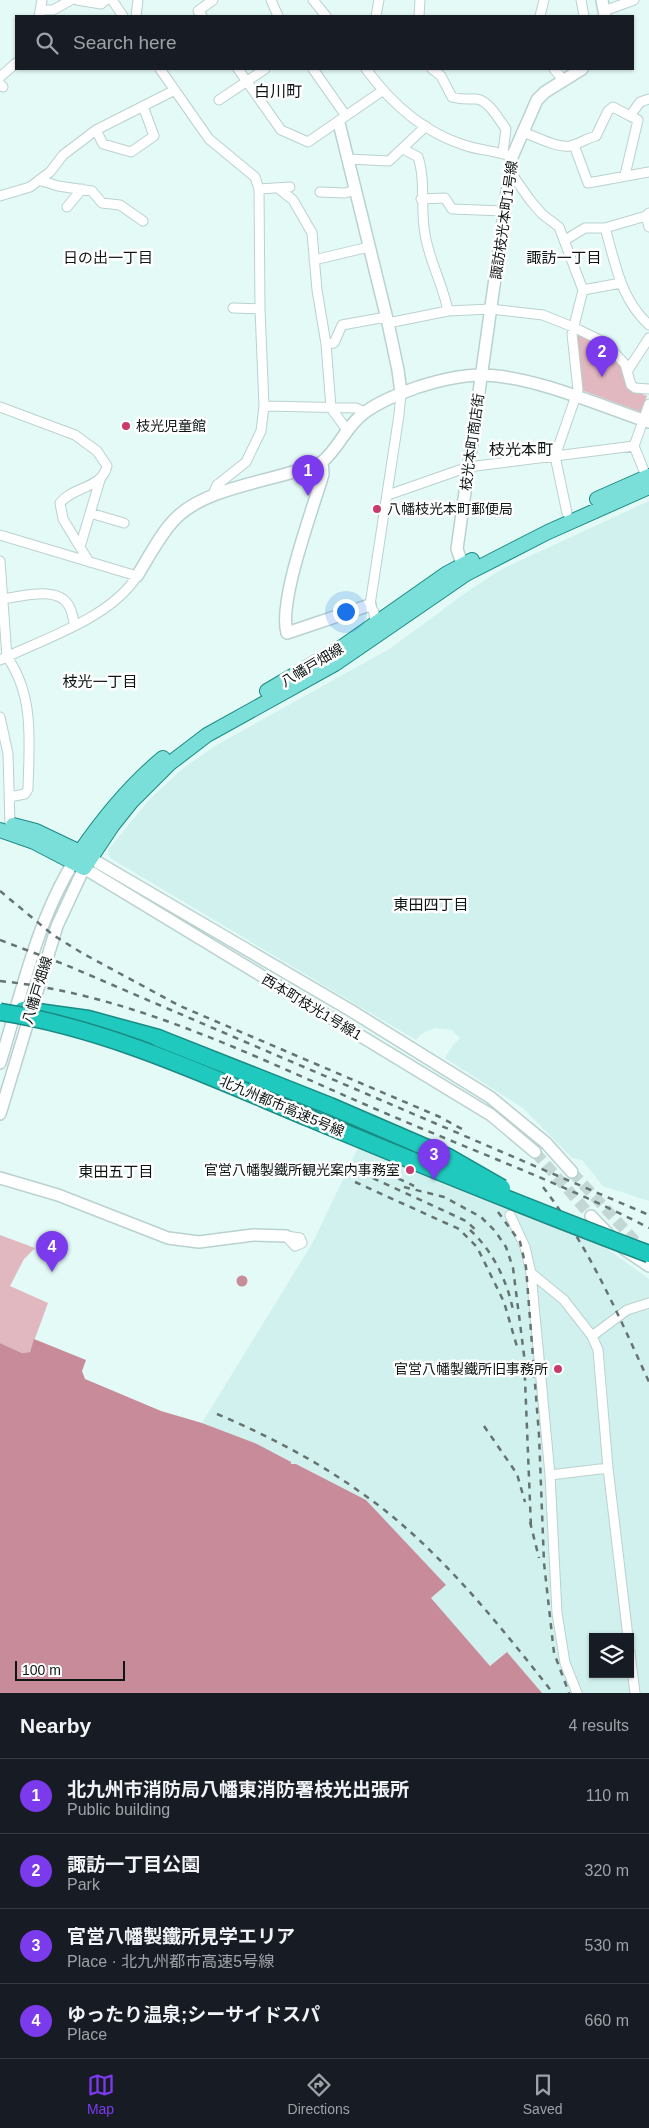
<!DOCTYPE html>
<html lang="en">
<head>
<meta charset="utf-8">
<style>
  body { margin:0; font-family:Helvetica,"Noto Sans JP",sans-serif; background:#242831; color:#f1f3f6 }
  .controls { position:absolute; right:15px; bottom:15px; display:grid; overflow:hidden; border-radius:0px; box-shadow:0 1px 4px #0004 }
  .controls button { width:45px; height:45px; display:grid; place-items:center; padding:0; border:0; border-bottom:1px solid #363941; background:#171b24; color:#f1f3f6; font:25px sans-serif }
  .scale { position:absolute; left:15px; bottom:12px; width:110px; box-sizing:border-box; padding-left:5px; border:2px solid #0e1615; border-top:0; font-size:14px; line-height:18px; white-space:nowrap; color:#0e1615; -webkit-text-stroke:4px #fff; paint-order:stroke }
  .you { position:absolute; left:345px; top:611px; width:18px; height:18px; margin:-12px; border:4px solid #fff; border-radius:50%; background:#1a73e8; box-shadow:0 0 0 8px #1a73e833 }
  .badge { display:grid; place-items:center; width:32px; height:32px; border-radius:50%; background:#7c3aed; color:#fff; font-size:16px; font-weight:700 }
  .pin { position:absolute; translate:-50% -41px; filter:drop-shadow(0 1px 2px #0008) }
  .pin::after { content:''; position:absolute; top:26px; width:18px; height:15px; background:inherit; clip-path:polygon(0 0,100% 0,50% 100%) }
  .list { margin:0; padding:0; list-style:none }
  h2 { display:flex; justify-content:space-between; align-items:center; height:65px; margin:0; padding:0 20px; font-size:21px }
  h2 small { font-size:16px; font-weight:400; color:#9ea1a6 }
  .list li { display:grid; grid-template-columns:32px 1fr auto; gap:15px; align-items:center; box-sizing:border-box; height:75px; padding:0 20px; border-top:1px solid #363941 }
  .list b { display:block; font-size:19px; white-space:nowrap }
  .list p { margin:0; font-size:16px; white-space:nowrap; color:#9ea1a6 }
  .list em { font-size:16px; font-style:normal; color:#9ea1a6 }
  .icon { flex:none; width:28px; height:28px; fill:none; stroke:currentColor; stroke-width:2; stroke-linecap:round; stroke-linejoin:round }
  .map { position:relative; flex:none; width:649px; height:1693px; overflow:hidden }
  .search { position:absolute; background:#171b24; box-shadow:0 1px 4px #0004; left:15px; right:15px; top:15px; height:55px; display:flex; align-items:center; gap:12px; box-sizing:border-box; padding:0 18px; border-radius:0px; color:#9ea1a6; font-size:19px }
  .sheet { height:365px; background:#171b24 }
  nav { display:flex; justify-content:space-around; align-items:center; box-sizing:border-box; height:70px; border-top:1px solid #363941; background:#171b24; font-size:14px; color:#9ea1a6 }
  nav a { display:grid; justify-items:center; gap:2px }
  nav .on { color:#7c3aed }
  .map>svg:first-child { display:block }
</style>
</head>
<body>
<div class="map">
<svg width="649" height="1693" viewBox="0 0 649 1693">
  <rect width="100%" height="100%" fill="#e3faf7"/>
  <!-- built -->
  <path fill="#d0f1ed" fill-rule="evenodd" d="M649,501V1201L603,1186L582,1160L572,1158L523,1108L445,1058L453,1045L460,1038L452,1030L435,1028L421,1034L416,1040L110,858L108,850L149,800L181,770L215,746L391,648L468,591L502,569Z
    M368,1127L606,1248L649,1279V1693H542L507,1652L490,1666L431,1598L446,1585L366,1500L296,1464H291L257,1444L202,1423L313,1242ZM593,1637H630V1674H593Z"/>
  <!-- green -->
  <path fill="#e1b8c0" d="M580,334L600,343L623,367L627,388L647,396L641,412L581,390L575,339Z
    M0,1235L35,1248L24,1259L10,1286L48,1303L30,1352L22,1353L0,1343Z"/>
  <!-- water -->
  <path fill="#c88b99" d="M236.5 1281a5.5 5.5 0 1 1 11 0a5.5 5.5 0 1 1-11 0Z
    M34,1339L86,1360L82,1371L85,1379L161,1411L202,1423L257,1444L291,1462V1464H296L366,1500L446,1585L431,1598L490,1666L507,1652L542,1693H0V1343L22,1353L30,1352Z"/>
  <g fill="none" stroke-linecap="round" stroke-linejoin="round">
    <!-- tertiary-tunnel -->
    <path stroke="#c3d8d5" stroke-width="11" stroke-dasharray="11 5.5" stroke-linecap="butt" d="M535,1152L591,1216
      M572,1172L637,1243"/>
    <defs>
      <path id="minor" d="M77,0L101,4L106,0
        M112,0L123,16
        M271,0L278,16
        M313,0L326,16
        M581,0L584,16
        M40,10H53L71,0
        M604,11L634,0
        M39,16L42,0
        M136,16L138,0
        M202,16L198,11L213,0
        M376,16L379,0
        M419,16L420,0
        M540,16L544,0
        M160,69L209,139L255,177L259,189L260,309L264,406L261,431L246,462L217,485L212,496
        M238,69L281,130L308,142L382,91
        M313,69L346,116
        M366,69C391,103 423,132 464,145C480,151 497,150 512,157
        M432,69L441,76L452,97C462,100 467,99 476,99C489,100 499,120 506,129L503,152
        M554,69L564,81
        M0,77L16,63
        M0,84L3,87
        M219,100L265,69
        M96,130L103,144L131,152L154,136L143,106
        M522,132C536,136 555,148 570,146C579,144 587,138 596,136L608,111L613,107L630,116L640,102L649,99
        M574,145L588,183L649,172
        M403,149L418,157C426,181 420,208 425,234C429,261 443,284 448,311
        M348,159L389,161L426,126
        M509,170L530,200L542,214L559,227L583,290L572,334L578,390L555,456L567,513
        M625,175L638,120L630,116
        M39,180L58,186L92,191L102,203L120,205L143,221
        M278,188L293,200L312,233L317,290L326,344L331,408L347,430
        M259,189L290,187
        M320,192L345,193L355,190
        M0,196L30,187L50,172L63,155L96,130L175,90
        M421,199L445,198L452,209L504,211
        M67,207L82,189
        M646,216L649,227
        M605,228C616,265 620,298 649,325
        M565,240L585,228H605L646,216L649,213
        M314,260L369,247
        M583,290L621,283
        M233,308L260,309
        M388,323L448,311L491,309L543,315L573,327L604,342L625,364L631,385L635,388L649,389
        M326,344L334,343L342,325L386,317
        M628,370L649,338
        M264,406L356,408L365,412
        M0,407L75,435L97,451L107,466C102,489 73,486 60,503L63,519L89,562
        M634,446L646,476
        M388,495L468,467L634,446L649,404
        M90,513L124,523
        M0,535L137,576C111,618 43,639 0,660
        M80,547L100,480
        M0,561L7,657C35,696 29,744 28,789L25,794L9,797
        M2,599C21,597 58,585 69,606C72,611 73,619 75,625
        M375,625L374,612L370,605L399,415L401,393
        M0,717L8,754L10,824
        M510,1215L525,1247L531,1273L550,1475L557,1613L565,1663L577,1693
        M286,1236L300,1238L302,1243L295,1246Z
        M531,1273L564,1300L592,1336L627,1310L649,1303
        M592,1336L598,1350L608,1468L628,1637
        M550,1475L608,1468
        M630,1653L635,1693"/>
      <path id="tertiary" d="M602,0L605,16
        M339,123L388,323L398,370L401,393
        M322,462L323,474C313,509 278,601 287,633L370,605
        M465,572L457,549L512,157L537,100L545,92L582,69
        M137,576C149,557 160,534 176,518C209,485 280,481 322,462C339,448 346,426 364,413C380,401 399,394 418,387C437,381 461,375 481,375C531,375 601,406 649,422
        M0,1063C22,992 38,914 80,852L350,1010L490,1097L546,1143L572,1172
        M0,1114L57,926L84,868L491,1115L535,1152
        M0,1178L58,1195L168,1238L199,1242L253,1235L286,1236
        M591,1216L612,1238
        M624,1249L649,1266"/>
      <path id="primary" d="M597,499L649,476
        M267,691L342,647L446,574L472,560
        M13,825L36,831L80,852C104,817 129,786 163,758
        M0,830L34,842L84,868L112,826L132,801L169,764L207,735L335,664L466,574L548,532L649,487"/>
      <path id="motorway" d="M23,1010L88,1019L158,1038"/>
    </defs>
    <!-- minor casing -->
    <use href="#minor" stroke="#bad2cf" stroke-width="11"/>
    <!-- tertiary casing -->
    <use href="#tertiary" stroke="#bad2cf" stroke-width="14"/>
    <!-- primary casing -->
    <use href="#primary" stroke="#1a8a83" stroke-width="16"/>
    <!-- motorway casing -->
    <use href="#motorway" stroke="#1a8a83" stroke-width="19"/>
    <!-- minor -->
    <use href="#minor" stroke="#fff" stroke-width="9"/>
    <!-- tertiary -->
    <use href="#tertiary" stroke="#fff" stroke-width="11"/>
    <!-- primary -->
    <use href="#primary" stroke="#79dfd8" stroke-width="14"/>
    <!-- motorway -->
    <use href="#motorway" stroke="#20c9be" stroke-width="16"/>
    <!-- rail -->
    <path stroke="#657371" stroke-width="2.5" stroke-dasharray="6 6" stroke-linecap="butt" d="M0,891L53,935L82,953L180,1006L440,1117L462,1129
      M0,940L66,965L649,1215
      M0,981C137,995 260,1060 385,1113C473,1151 564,1184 649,1228
      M366,1163L414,1186
      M362,1173L466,1221L477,1231
      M355,1182L459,1229L477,1247L504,1302L518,1350
      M404,1187L444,1197L481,1217L495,1231L506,1247L513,1268L524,1355L531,1527
      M543,1187C589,1247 618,1314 649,1382
      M498,1212L520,1242L526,1267L539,1435L544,1563L554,1653L569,1693
      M470,1230C492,1250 507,1280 513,1310
      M217,1414C269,1436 317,1461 363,1494C437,1546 497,1622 553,1693
      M484,1426L517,1474L525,1502
      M530,1522L539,1558"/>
    <defs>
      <path id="motorway-bridge" d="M0,1012C109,1029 208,1076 309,1118C422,1165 535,1211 649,1254
        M158,1038L330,1106L448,1157L502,1188"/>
    </defs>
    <!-- motorway-bridge casing -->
    <use href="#motorway-bridge" stroke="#1a8a83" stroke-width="19" stroke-linecap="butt"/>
    <!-- motorway-bridge -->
    <use href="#motorway-bridge" stroke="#20c9be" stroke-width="16"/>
  </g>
  <!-- markers -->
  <g fill="#c83b6c" stroke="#fff" stroke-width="2">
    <circle cx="126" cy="426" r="5"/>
    <circle cx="377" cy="509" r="5"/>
    <circle cx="410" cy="1170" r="5"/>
    <circle cx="558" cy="1369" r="5"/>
  </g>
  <g text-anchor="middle" stroke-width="5" stroke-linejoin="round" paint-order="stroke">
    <!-- street labels -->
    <g font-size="14" fill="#0e1615" stroke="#fff">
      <text transform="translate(504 220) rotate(-82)" y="5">諏訪枝光本町1号線</text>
      <text transform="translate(472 442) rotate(-82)" y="5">枝光本町商店街</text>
      <text transform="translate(312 665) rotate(-31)" y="5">八幡戸畑線</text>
      <text transform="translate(37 990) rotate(-73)" y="5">八幡戸畑線</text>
      <text transform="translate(312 1007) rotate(31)" y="5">西本町枝光1号線1</text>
      <text transform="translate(282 1106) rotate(23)" y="5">北九州都市高速5号線</text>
    </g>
    <!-- poi labels -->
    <g font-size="14" fill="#0e1615" stroke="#fff" text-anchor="start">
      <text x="136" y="431">枝光児童館</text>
      <text x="387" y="514">八幡枝光本町郵便局</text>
      <text x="400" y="1175" text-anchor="end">官営八幡製鐵所観光案内事務室</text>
      <text x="548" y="1374" text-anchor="end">官営八幡製鐵所旧事務所</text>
    </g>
    <!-- neighbourhood labels -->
    <g font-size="15" fill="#0e1615" stroke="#fff">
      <text x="108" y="263">日の出一丁目</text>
      <text x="564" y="263">諏訪一丁目</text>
      <text x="100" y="687">枝光一丁目</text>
      <text x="431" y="910">東田四丁目</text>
      <text x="116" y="1177">東田五丁目</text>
    </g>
    <!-- quarter labels -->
    <g font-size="16" fill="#0e1615" stroke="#fff">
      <text x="278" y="97">白川町</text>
      <text x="521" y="455">枝光本町</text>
    </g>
  </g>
</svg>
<div class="controls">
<button><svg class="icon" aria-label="layers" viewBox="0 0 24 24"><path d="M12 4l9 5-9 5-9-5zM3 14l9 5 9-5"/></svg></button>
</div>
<div class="scale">100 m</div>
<div class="you"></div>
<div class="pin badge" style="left:308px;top:496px">1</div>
<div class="pin badge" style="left:602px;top:377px">2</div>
<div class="pin badge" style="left:434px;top:1180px">3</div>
<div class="pin badge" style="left:52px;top:1272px">4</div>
<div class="search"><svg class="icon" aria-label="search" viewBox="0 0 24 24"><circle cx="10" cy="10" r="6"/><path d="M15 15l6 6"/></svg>Search here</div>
</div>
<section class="sheet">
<h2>Nearby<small>4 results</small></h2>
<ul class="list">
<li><span class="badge">1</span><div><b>北九州市消防局八幡東消防署枝光出張所</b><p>Public building</p></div><em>110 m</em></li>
<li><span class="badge">2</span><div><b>諏訪一丁目公園</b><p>Park</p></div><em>320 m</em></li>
<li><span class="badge">3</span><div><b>官営八幡製鐵所見学エリア</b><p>Place · 北九州都市高速5号線</p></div><em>530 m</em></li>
<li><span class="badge">4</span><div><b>ゆったり温泉;シーサイドスパ</b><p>Place</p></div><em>660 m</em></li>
</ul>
</section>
<nav>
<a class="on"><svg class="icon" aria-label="map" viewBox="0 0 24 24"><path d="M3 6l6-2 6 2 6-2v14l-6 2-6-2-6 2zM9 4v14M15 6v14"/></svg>Map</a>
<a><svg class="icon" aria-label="directions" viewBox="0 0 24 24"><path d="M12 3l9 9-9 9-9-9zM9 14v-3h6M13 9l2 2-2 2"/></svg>Directions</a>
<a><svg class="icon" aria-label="saved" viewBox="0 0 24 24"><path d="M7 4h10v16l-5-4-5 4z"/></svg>Saved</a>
</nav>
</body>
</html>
